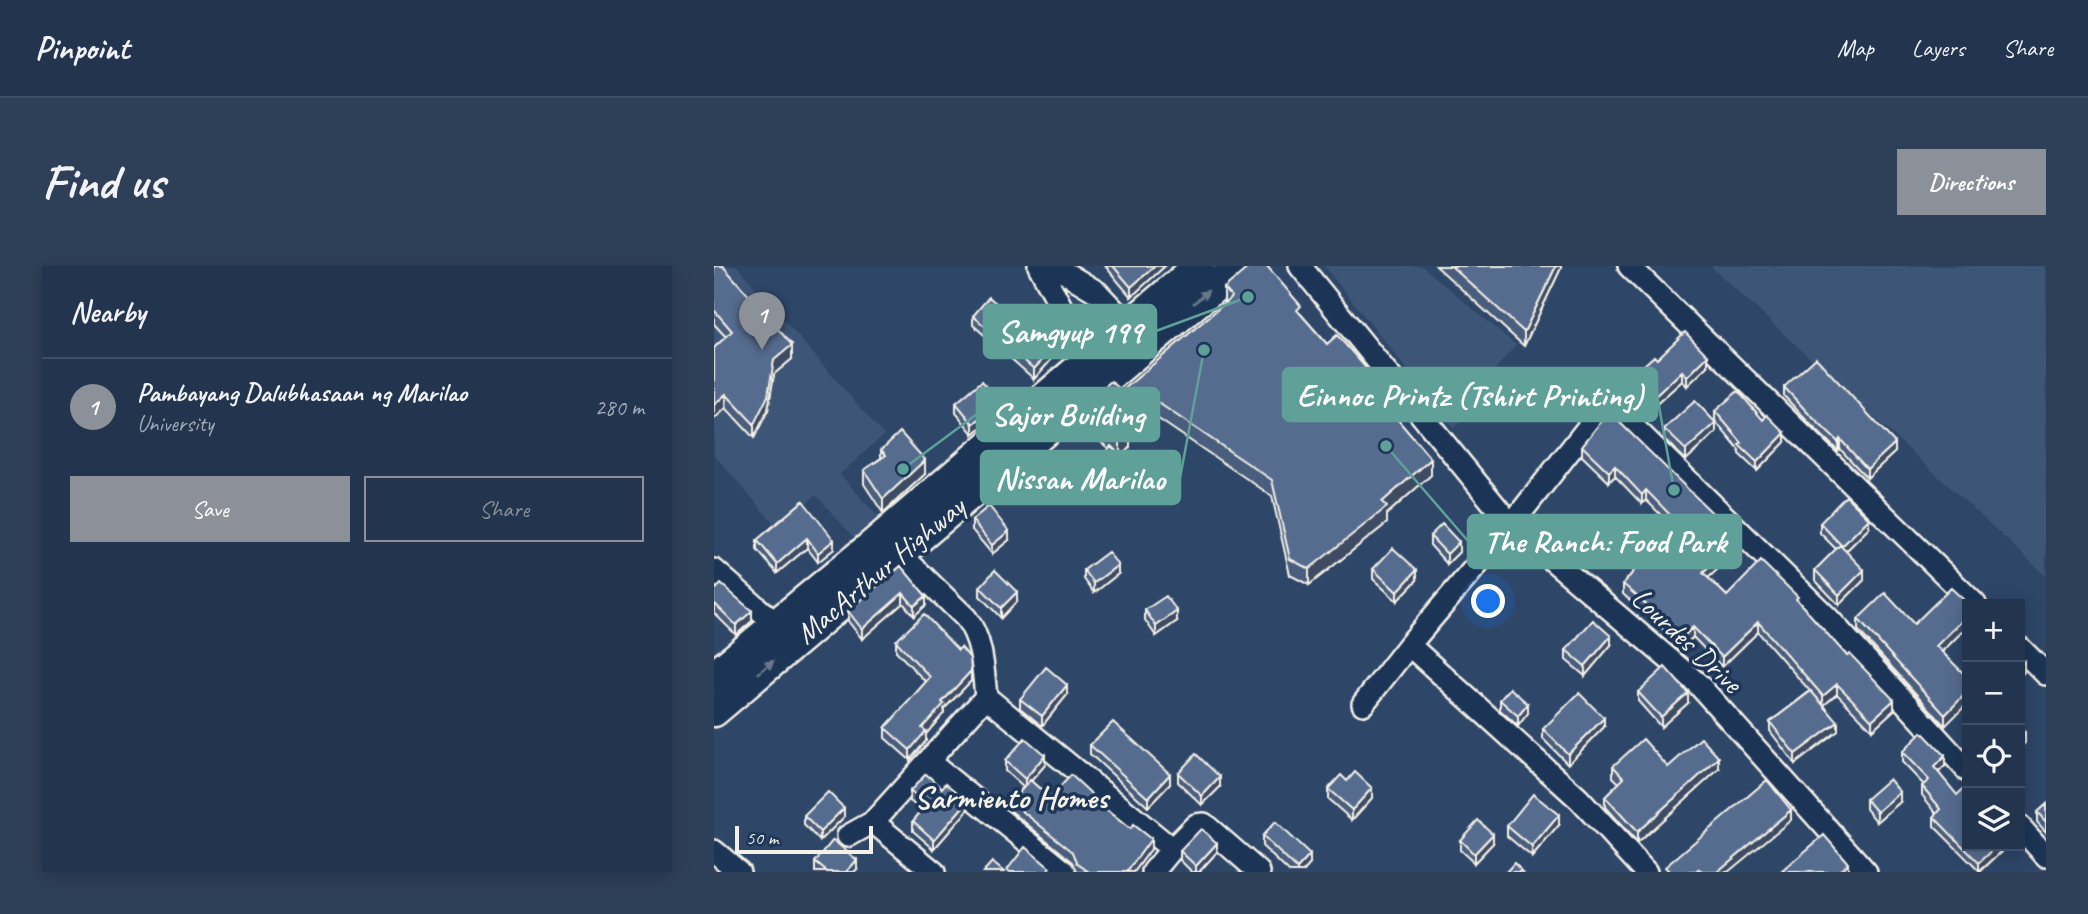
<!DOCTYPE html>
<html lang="en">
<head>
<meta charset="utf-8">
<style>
  body { margin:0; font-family:Caveat,sans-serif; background:#2e3f58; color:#f1f3f6 }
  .controls { position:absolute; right:21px; bottom:21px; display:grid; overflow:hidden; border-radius:0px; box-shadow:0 4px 18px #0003 }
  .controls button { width:63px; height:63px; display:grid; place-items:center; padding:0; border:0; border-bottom:2px solid #3f4f66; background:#22344e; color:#f1f3f6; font:35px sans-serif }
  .scale { position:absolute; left:21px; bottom:18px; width:138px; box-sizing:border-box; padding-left:7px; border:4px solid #f4f1e8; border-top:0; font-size:19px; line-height:24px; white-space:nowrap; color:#f4f1e8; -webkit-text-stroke:5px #1d3557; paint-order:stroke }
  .you { position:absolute; left:775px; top:336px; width:24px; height:24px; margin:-18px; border:5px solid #fff; border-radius:50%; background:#1a73e8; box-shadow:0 0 0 10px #1a73e833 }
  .badge { display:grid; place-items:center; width:46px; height:46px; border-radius:50%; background:#8c9099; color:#fff; font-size:23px; font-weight:700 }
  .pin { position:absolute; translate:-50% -58px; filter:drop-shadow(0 2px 4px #0008) }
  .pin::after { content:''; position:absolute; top:37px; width:24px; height:21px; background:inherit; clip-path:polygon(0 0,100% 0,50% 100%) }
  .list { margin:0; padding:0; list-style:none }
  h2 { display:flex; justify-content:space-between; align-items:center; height:91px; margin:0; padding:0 28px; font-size:30px }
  h2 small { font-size:23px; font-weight:400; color:#a2aab6 }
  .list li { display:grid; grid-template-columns:46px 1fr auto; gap:21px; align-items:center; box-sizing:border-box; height:98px; padding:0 28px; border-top:2px solid #3f4f66 }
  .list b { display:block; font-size:26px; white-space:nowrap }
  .list p { margin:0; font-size:23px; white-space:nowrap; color:#a2aab6 }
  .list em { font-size:23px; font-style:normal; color:#a2aab6 }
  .actions { display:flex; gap:14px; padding:21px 28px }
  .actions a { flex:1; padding:16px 0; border:2px solid #8c9099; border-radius:0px; text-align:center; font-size:24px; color:#8c9099 }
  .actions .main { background:#8c9099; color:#fff }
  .icon { flex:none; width:38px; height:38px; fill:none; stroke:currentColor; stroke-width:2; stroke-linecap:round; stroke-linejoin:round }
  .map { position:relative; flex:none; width:1332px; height:606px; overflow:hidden; border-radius:0px }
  header { display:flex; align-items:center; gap:42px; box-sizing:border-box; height:98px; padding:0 35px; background:#22344e; border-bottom:2px solid #3f4f66 }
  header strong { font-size:33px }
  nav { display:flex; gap:38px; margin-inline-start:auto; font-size:24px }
  .intro { display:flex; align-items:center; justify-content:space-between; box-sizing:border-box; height:168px; padding:0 42px }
  h1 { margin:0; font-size:49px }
  .button { padding:18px 32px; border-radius:0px; background:#8c9099; color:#fff; font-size:24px; font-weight:700 }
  main { display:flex; gap:42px; padding:0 42px }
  aside { flex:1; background:#22344e; border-radius:0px; box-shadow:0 4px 18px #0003 }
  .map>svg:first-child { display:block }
</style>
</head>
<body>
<header>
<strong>Pinpoint</strong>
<nav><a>Map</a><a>Layers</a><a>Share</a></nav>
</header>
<div class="intro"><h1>Find us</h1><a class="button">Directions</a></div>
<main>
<aside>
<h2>Nearby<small></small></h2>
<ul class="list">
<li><span class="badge">1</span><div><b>Pambayang Dalubhasaan ng Marilao</b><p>University</p></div><em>280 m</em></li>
</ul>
<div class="actions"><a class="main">Save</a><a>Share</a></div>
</aside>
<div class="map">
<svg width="1332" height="606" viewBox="0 0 1332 606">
  <rect width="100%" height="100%" fill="#2e4668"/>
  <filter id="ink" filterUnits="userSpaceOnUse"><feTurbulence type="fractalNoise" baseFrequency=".0143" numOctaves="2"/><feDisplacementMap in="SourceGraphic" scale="14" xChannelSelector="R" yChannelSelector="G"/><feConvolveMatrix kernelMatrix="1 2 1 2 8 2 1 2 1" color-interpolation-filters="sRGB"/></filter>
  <g filter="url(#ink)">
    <!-- built -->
    <path fill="#3e5476" d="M0,0H23L170,169L126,208L166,253L142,274L102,229L64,262L0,189Z
      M610,0H708L802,79L779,106L781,124L740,162Z
      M996,0H1332V310Z"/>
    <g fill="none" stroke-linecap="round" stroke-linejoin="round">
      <defs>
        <path id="minor" d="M325,0L351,48L382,88
          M340,0L383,26L414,59
          M586,0L797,259L983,417L1152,606
          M915,0L1261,338
          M0,304L62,358
          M695,379L865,533L932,606
          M1306,382L1332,408
          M272,431L458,583L439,606
          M649,438L695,379L797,259L894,136L1115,353L1253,504
          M215,496L351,606
          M159,556L220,606
          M1306,561L1332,590
          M134,570L159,556L272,431C269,403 269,375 252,352L176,278
          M458,583L482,559L490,558L545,606
          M0,585L25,606"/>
        <path id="highway" d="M0,410L160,278L485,0
          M0,445L525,0"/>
      </defs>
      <!-- minor casing -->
      <use href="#minor" stroke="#f4f1e8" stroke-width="26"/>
      <!-- highway casing -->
      <use href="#highway" stroke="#f4f1e8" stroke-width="35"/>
      <!-- minor -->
      <use href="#minor" stroke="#1d3557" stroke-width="21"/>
      <!-- highway -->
      <use href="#highway" stroke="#1d3557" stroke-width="30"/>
    </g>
    <!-- wall -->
    <path fill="#4a5d7b" stroke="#f4f1e8" stroke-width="2" d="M0,0L78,93L60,108L54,144L40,172L12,142L0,153V82L12,71L0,58Z
      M391,0H451L417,31Z
      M722,0H847V2L810,80Z
      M510,22L587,48L613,78L652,119L648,122L717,209L673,248V257L595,319L576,309L558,230L437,148L416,171V181L408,190L413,205L398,221L382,206V196L395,183L366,158V142L408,125L510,38Z
      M259,50L336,95L320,113L259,59Z
      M943,93L994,100L973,120L968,115L938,142L918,120V110Z
      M1070,121L1181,186L1153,212L1126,183L1124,185L1095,157L1070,130Z
      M242,137L286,146L259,168L242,147Z
      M1001,145L1071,176L1043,205L1025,188V184L1001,155Z
      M895,146L1025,283L994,312L1013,330L1084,335L1180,444L1158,464L1123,428L1110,439L1124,465L1081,498L1056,465V456L1096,425L1044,366L1008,401L979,371L969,381L909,328V318L958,260L932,234L928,238L901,210L895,216L868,190V180Z
      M950,163L1002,166L972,194L950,173Z
      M167,184L211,208L169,247L150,218V204L167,192Z
      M301,203L325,211L313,224L301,213Z
      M89,235L120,283L104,296L93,282L63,307L43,284V274Z
      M258,254L295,274L278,288L258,264Z
      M1106,257L1155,262L1132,285L1150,314L1125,339L1101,314V304L1122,283L1106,267Z
      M716,270L745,286L733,298L716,279Z
      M187,300L212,339L200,350L189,337L148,373L134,355V345Z
      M659,303L703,314L683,335L659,313Z
      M370,304L404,308L380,327L370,313Z
      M266,321L303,335L287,352L266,330Z
      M0,325L38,355L22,369L0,347Z
      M1253,338V361L1228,386L1249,407L1231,460L1144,364V353L1200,358Z
      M431,344L463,355L442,370L431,354Z
      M182,375L257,415L230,443V447L212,468V475L196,494L171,472V462L212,416L182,385Z
      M897,379L871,410L852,394V384Z
      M924,426L974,437L947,461L924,435Z
      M353,429L328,460L306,442V433Z
      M786,434L814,447L804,460L786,444Z
      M890,461L854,498L829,473V463Z
      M376,479L456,518L434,541L376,488Z
      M1188,486L1231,500L1225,506L1253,580H1288V585L1266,606L1220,560V551L1223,548L1208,529V520L1210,519L1188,496Z
      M291,495L331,499L317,515L336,532L383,537L437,583L420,606H363L359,596L297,545V536L309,521L291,505Z
      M899,500L1005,503L923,577L891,541V531L905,517L899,511Z
      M464,507L506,521L488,539L464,516Z
      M633,515L658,532L638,554L614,533V523Z
      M196,525L254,544L220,583L199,565V555L208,545L196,535Z
      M1152,533L1186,536L1163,556L1152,543Z
      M1332,538V566L1323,556V546Z
      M90,550L130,551L106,575L90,559Z
      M845,559L818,591L793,570V560Z
      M548,570L596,598L589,606H575L548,580Z
      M746,574L779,577L760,597L746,584Z
      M466,585L503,586L485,606H478L466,594Z
      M101,596L143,603L140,606H101Z"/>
    <!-- shaded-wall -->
    <path fill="#3c4c64" stroke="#f4f1e8" stroke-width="2" d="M441,0H451L417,31V21Z
      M842,0H847V2L810,80V66Z
      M78,79V93L60,108L54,144L40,172V158L60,94Z
      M336,85V95L320,113V103Z
      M994,90V100L973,120V111Z
      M652,102V119L640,129V112Z
      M968,105V115L938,142V133Z
      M12,128V142L0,153V139Z
      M437,132V148L416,171V181L406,192V176L411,160Z
      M286,136V146L259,168V158Z
      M1002,157V166L972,194V184Z
      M1071,167V176L1043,205V196Z
      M1126,173V183L1124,185V176Z
      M1181,177V186L1153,212V203Z
      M717,193V209L673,248V257L595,319V303L668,236Z
      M211,194V208L169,247V233Z
      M413,195V205L398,221V212Z
      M901,200V210L895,216V206Z
      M325,201V211L313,224V215Z
      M932,224V234L928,238V229Z
      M1155,253V262L1128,289V280Z
      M295,265V274L278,288V279Z
      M93,272V282L63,307V298Z
      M1025,273V283L989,317V307Z
      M120,274V283L104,296V287Z
      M745,276V286L733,298V288Z
      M404,299V308L380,327V317Z
      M703,304V314L683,335V326Z
      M1150,304V314L1125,339V329Z
      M303,326V335L287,352V342Z
      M189,327V337L148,373V363Z
      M212,330V339L200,350V340Z
      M38,345V355L22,369V359Z
      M463,345V355L442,370V360Z
      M1253,350V361L1222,391V380Z
      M1044,356V366L1008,401V391Z
      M979,361V371L969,381V371Z
      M897,370V379L871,410V400Z
      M1310,395V406L1306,410V399Z
      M257,405V415L230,443V447L212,468V475L196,494V484L208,462L228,436Z
      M1123,418V428L1109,440V430Z
      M353,419V429L328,460V450Z
      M1253,426V438L1231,460V449Z
      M974,427V437L947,461V451Z
      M1180,434V444L1158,464V454Z
      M814,438V447L804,460V450Z
      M890,452V461L854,498V488Z
      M1124,456V465L1081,498V488Z
      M1311,467V477L1306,481V472Z
      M331,489V499L311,522V513Z
      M1231,490V500L1220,510V501Z
      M1005,492V503L923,577V566Z
      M456,508V518L434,541V532Z
      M506,511V521L488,539V530Z
      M658,522V532L638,554V544Z
      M1186,526V536L1163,556V546Z
      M254,535V544L220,583V574Z
      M130,542V551L106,575V566Z
      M1077,544V554L1014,606H1003Z
      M845,549V559L818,591V581Z
      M779,568V577L760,597V588Z
      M437,573V583L420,606H413Z
      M503,577V586L485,606H482V600Z
      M1283,580H1288V585L1265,606V597Z
      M596,589V598L589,606H583V603Z
      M143,594V603L140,606H132Z
      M1134,597V606H1124Z"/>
    <!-- building -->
    <path fill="#566c8f" stroke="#f4f1e8" stroke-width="2" d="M0,0H9L78,79L60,94L54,130L40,158L12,128L0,139V82L18,65L0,44Z
      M399,0H441L417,21Z
      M536,0H553L587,40L583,44L613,78L623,69L652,102L640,112L675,152L679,148L717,193L668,236L673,241L595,303L576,293L558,214L437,132L411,160L416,165L406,176L366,142L397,115L408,125L518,31L510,22Z
      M737,0H842L810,66Z
      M275,31L336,85L320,103L259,50Z
      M971,66L994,90L973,111L968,105L938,133L918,110L940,90L943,93Z
      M1102,92L1181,177L1153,203L1126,173L1124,176L1095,148L1070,121Z
      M268,115L286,136L259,158L242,137Z
      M1024,125L1049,154L1053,149L1071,167L1043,196L1025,179L1028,177L1001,145Z
      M981,135L1002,157L972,184L950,163Z
      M895,146L1025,273L989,307L1013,330L1047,295L1084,331L1082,333L1133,390L1136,388L1180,434L1158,454L1123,418L1109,430L1044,356L1008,391L979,361L969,371L909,318L962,255L932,224L928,229L901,200L895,206L868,180Z
      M186,166L211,194L169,233L150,204L172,189L167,184Z
      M397,180L413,195L398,212L382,196Z
      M1132,230L1155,253L1128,280L1106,257Z
      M89,235L120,274L104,287L93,272L63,298L43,274Z
      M275,240L295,265L278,279L258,254Z
      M728,258L745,276L733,288L716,270Z
      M1126,279L1150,304L1125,329L1101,304Z
      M679,282L703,304L683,326L659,303Z
      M394,286L404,299L380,317L370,304Z
      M187,300L212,330L200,340L189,327L148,363L134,345Z
      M281,304L303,326L287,342L266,321Z
      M7,318L38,345L22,359L0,337V325Z
      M1237,322L1252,336L1257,338H1253V350L1222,380L1249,407L1253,404V426L1231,449L1144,353L1171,327L1200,358Z
      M452,330L463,345L442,360L431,344Z
      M210,348L244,384L247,381L256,392L257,405L228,436L230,438L208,462L212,465L196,484L171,462L216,411L182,375Z
      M879,354L897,370L871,400L852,384Z
      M332,401L353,419L328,450L306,433Z
      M951,401L974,427L947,451L924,426Z
      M796,422L814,438L804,450L786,434Z
      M1097,425L1124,456L1081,488L1056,456Z
      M865,427L890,452L854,488L829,463Z
      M399,456L456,508L434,532L376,479Z
      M1306,461L1311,467L1306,472Z
      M1208,466L1231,490L1220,501L1243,529L1253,519V580H1283L1265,597L1220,551L1227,543L1208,520L1215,514L1188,486Z
      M311,472L331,489L311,513L291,495Z
      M987,472L1005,492L923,566L891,531L910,512L899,500L929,473L954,501Z
      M482,488L506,511L488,530L464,507Z
      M641,506L658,522L638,544L614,523L627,509L633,515Z
      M212,508L228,522L232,517L254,535L220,574L199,555L212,539L196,525Z
      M357,509L383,533L381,535L416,563L419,559L437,573L413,606H375L364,598L359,586L297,536L316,514L336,532Z
      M1175,513L1186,526L1163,546L1152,533Z
      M1053,514L1077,544L1003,606H988L985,603L982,606H956L951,601Z
      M114,526L130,542L106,566L90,550Z
      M819,528L845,549L818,581L793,560Z
      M1332,538V556L1323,546Z
      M764,554L779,568L760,588L746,574Z
      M561,556L596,589L583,603L548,570Z
      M487,563L503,577L482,600L466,585Z
      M1110,569L1134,597L1124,606H1067Z
      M119,574L143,594L132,606H113L101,596Z
      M311,581L336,602L333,606H296L293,604Z
      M278,596L290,606H269Z
      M800,597L809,606H792Z"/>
    <!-- one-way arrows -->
    <defs><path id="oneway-solid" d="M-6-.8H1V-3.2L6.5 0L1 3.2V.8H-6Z" transform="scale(1.75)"/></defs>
    <g fill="#68778a">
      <use href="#oneway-solid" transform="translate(487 31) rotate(-41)"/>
      <use href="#oneway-solid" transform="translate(52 401) rotate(-40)"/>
    </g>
  </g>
  <g text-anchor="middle" stroke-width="7" stroke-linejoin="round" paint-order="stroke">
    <!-- street labels -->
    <g font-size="30" fill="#f4f1e8" stroke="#1d3557">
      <text transform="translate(166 304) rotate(-40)" y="10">MacArthur Highway</text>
      <text transform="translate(973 374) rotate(43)" y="10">Lourdes Drive</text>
    </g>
    <!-- neighbourhood labels -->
    <g font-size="32" font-weight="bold" fill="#f4f1e8" stroke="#1d3557">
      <text x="297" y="542">Sarmiento Homes</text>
    </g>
  </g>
  <!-- callouts -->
  <path fill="none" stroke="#5fa199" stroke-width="2.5" d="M534 31L442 65M960 224L943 129M189 203L263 148M490 84L466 212M672 180L754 275"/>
  <g fill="#5fa199" stroke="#1d3557" stroke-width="2.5">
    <circle cx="534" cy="31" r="7"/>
    <circle cx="960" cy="224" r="7"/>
    <circle cx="189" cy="203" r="7"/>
    <circle cx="490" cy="84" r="7"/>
    <circle cx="672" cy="180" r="7"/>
  </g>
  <g fill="#5fa199" stroke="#5fa199" stroke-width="2.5">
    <rect x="270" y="39" width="172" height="53" rx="7"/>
    <rect x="569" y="102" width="374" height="53" rx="7"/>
    <rect x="263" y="122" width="182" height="53" rx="7"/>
    <rect x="267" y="185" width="199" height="53" rx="7"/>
    <rect x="754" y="249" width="273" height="53" rx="7"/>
  </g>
  <g font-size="32" text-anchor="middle" font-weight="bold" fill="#fff">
    <text x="356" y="76">Samgyup 199</text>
    <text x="756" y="140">Einnoc Printz (Tshirt Printing)</text>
    <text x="354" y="159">Sajor Building</text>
    <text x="366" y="223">Nissan Marilao</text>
    <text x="891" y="286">The Ranch: Food Park</text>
  </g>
</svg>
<div class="controls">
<button>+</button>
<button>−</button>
<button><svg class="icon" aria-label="locate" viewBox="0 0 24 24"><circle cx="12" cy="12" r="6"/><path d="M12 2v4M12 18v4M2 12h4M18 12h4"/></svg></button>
<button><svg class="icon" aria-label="layers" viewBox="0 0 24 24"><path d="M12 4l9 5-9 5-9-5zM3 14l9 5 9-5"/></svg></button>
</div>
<div class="scale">50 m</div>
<div class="you"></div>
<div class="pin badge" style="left:48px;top:84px">1</div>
</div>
</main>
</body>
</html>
